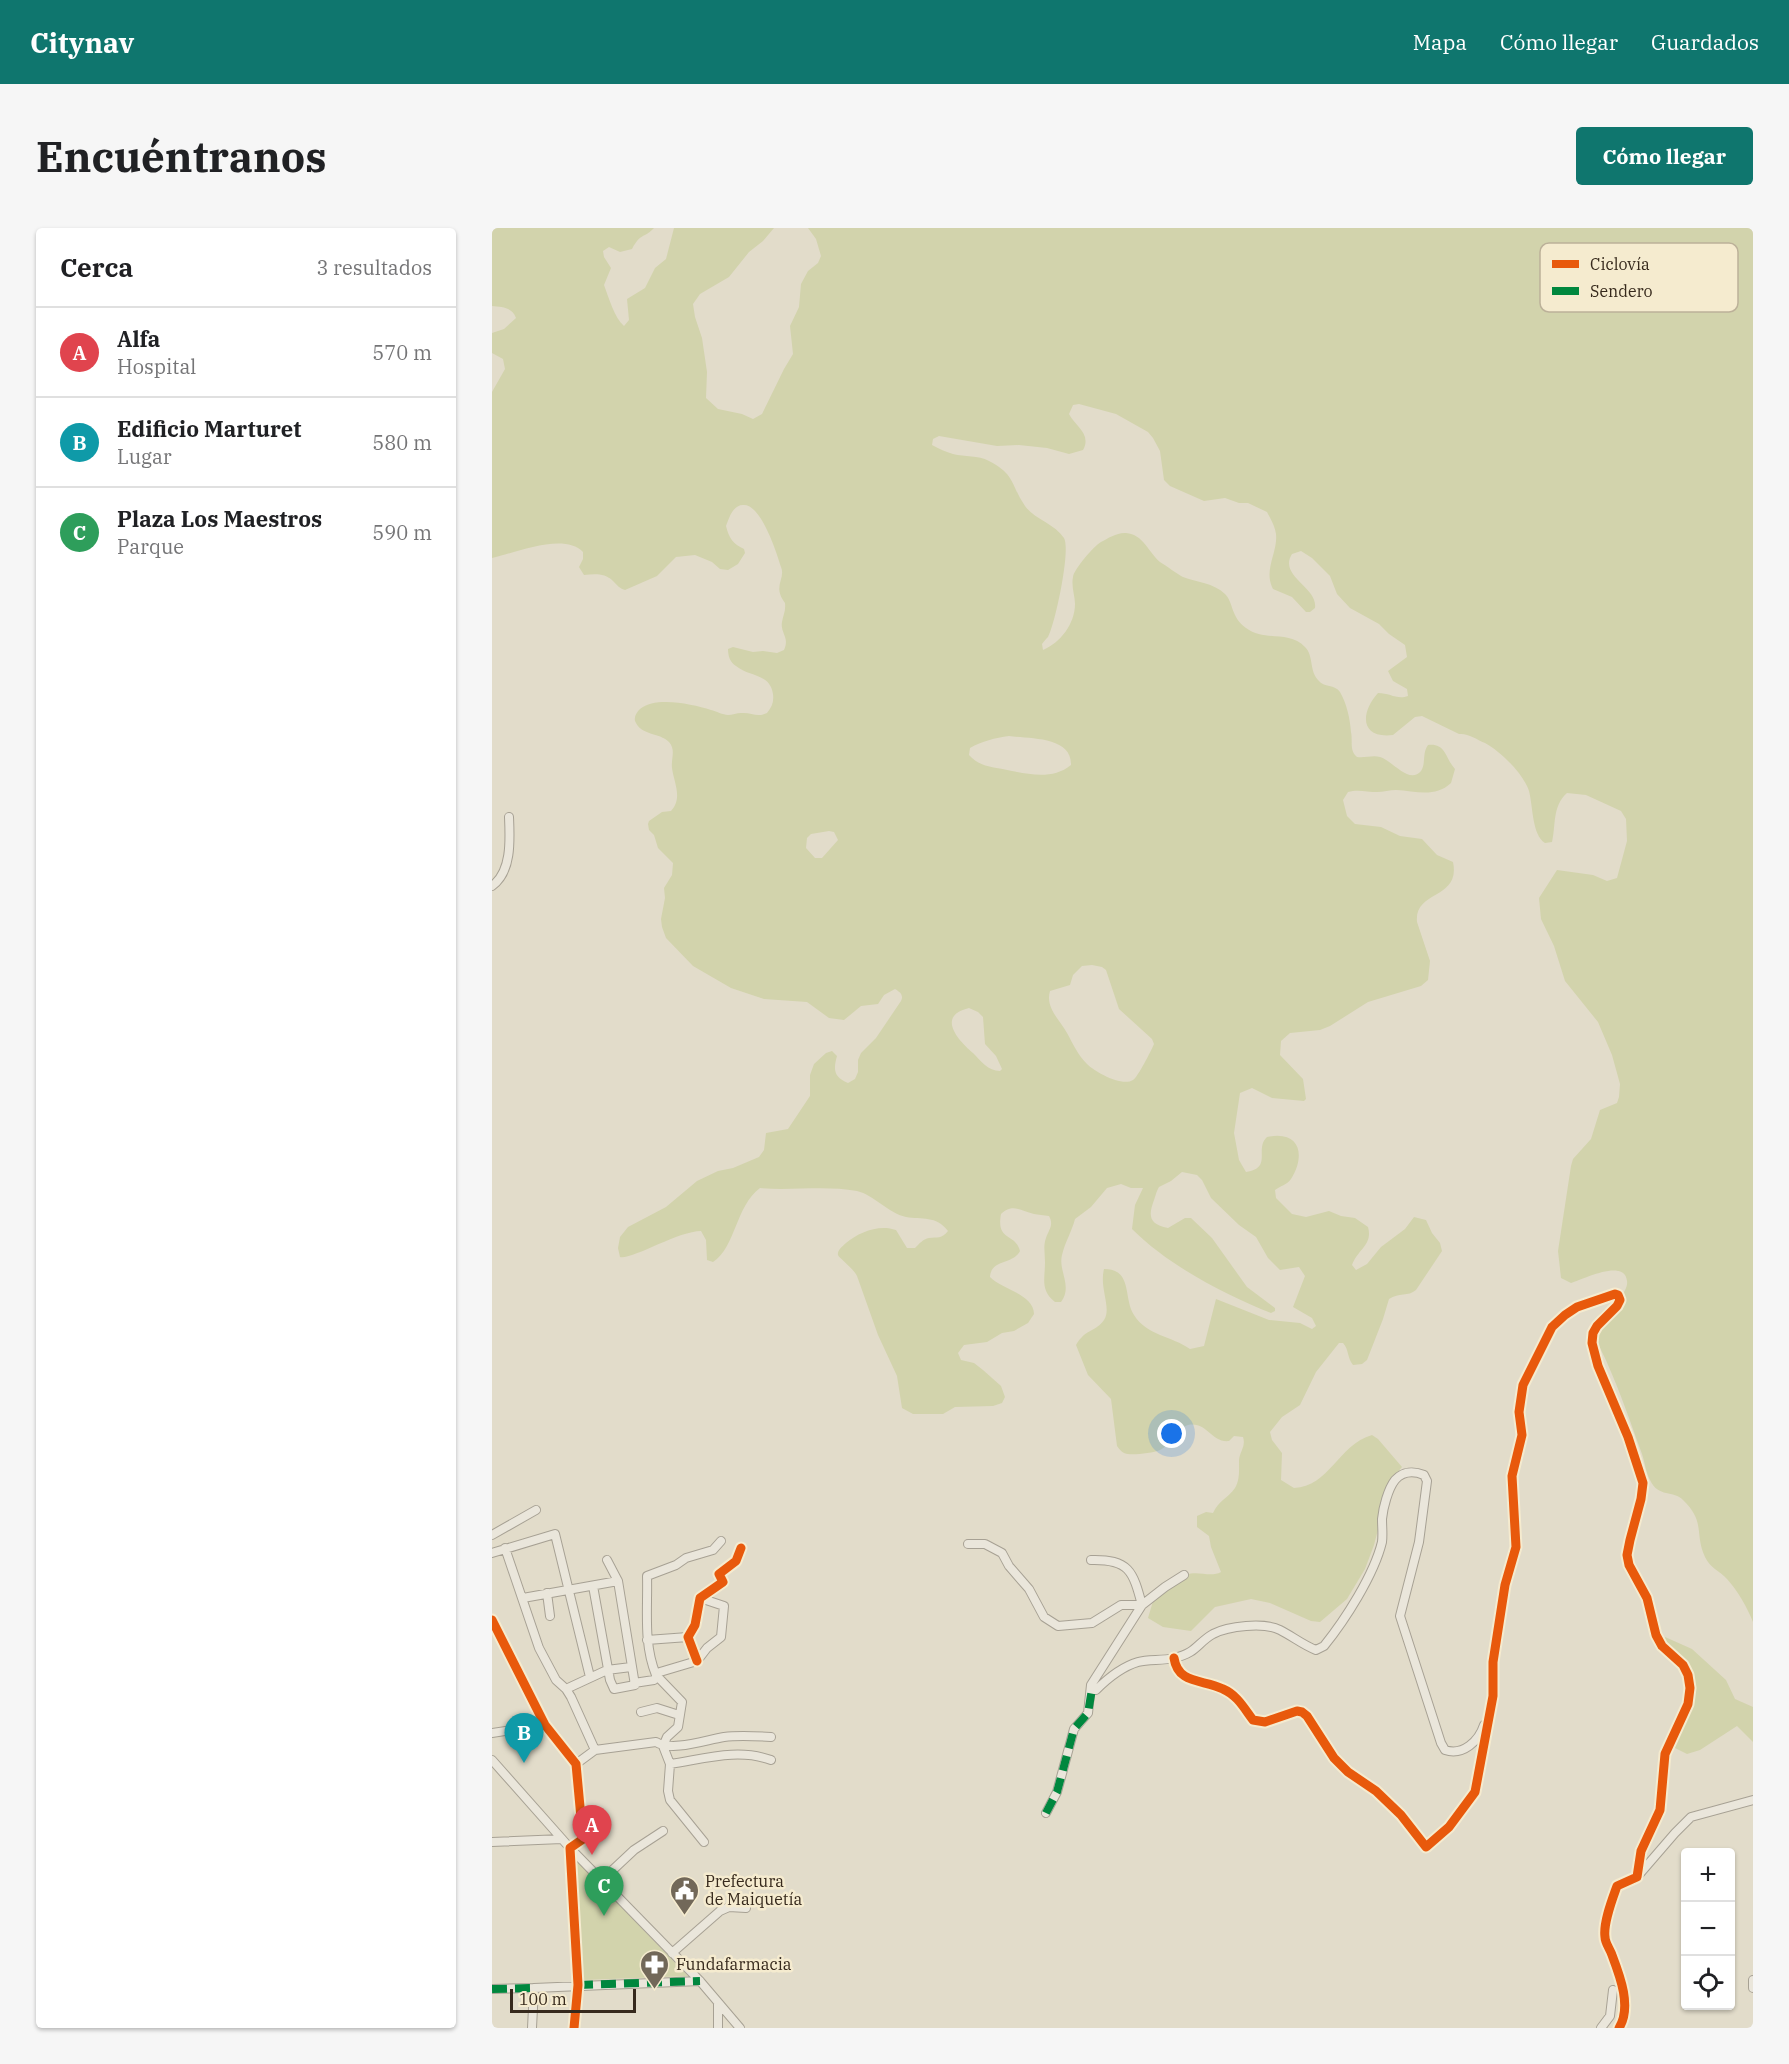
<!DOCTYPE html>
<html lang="es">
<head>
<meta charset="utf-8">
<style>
  body { margin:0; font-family:"IBM Plex Serif",serif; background:#f6f6f6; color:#202124 }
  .controls { position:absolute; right:18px; bottom:18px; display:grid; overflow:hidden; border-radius:6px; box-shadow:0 2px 4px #0004 }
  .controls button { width:54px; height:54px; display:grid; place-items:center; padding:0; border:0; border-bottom:2px solid #e0e0e0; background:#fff; color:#202124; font:30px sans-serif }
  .scale { position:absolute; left:18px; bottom:15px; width:126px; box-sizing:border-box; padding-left:6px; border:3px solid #36291c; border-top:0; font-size:16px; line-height:21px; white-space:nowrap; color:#36291c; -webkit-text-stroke:4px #f5ebcf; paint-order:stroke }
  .you { position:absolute; left:680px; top:1206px; width:21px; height:21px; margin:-15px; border:4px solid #fff; border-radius:50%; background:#1a73e8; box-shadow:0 0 0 9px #1a73e833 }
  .badge { display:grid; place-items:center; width:39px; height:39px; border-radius:50%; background:#0f766e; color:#fff; font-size:20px; font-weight:700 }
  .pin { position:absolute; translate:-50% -50px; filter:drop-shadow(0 2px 3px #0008) }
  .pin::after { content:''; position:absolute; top:32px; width:21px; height:18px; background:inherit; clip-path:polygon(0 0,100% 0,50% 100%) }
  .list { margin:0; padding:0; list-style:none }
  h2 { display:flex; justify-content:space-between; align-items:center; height:78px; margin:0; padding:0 24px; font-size:26px }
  h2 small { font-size:20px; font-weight:400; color:#757577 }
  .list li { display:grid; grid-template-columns:39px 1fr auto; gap:18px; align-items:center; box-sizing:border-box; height:90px; padding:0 24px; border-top:2px solid #e0e0e0 }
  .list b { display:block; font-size:22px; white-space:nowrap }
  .list p { margin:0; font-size:20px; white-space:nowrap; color:#757577 }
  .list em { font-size:20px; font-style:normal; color:#757577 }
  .icon { flex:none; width:33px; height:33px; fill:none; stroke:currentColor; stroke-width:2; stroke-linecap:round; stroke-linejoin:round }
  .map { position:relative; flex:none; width:1261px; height:1800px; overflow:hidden; border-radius:6px }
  header { display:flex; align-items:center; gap:36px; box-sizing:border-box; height:84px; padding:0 30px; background:#0f766e; color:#fff }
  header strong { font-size:28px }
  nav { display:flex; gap:33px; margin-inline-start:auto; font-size:21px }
  .intro { display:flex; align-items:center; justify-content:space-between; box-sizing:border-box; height:144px; padding:0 36px }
  h1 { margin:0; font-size:42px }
  .button { padding:15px 27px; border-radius:6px; background:#0f766e; color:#fff; font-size:21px; font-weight:700 }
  main { display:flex; gap:36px; padding:0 36px }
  aside { flex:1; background:#fff; border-radius:6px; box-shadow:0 2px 4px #0004 }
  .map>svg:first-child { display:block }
</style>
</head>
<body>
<header>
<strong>Citynav</strong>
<nav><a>Mapa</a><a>Cómo llegar</a><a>Guardados</a></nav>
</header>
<div class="intro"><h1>Encuéntranos</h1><a class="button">Cómo llegar</a></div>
<main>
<aside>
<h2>Cerca<small>3 resultados</small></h2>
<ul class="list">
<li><span class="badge" style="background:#e0444e">A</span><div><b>Alfa</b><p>Hospital</p></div><em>570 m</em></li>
<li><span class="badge" style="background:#0f9aa8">B</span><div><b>Edificio Marturet</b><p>Lugar</p></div><em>580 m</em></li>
<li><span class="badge" style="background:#2e9e5b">C</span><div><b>Plaza Los Maestros</b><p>Parque</p></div><em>590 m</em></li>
</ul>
</aside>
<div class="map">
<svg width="1261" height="1800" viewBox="0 0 1261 1800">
  <rect width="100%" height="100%" fill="#e2dcca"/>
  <!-- green -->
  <path fill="#d2d3ac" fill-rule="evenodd" d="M0,0H162C152,11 149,4 140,21L128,24L117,19L111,23L112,29L119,40L112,57C117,70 122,89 132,98L137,92L135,71L153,60L163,40L174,31L182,0H282L271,13L257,24L237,49L208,66L201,76L203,89L210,110L215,144L214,170L226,181L250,186L261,191L270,186L292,141L301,126L298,98L307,79L309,56L316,43L326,35L329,28L324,11L316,0H1261V1394C1255,1379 1246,1363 1235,1351C1228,1343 1218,1340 1213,1329C1202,1305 1214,1294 1191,1272C1182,1262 1166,1270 1158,1252C1154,1245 1153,1235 1150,1226C1139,1196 1129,1166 1116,1137C1112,1126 1099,1107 1103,1095C1106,1083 1120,1077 1128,1069C1132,1065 1136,1058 1135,1053C1133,1030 1091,1051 1079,1055L1069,1050L1066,1023L1079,938L1081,931L1099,911L1108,882L1125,875L1127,869L1128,856L1120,827L1106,794L1073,753L1062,718L1049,691L1047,670L1065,642L1101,647L1115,653L1125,650L1135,613L1134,591L1129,583L1094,567L1075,565C1060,578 1064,598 1060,614L1053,615C1040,607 1041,578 1037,563C1031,545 1008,523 993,515C984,511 976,505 967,506L930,488L923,489L901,507C868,511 868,485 886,465C898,465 905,472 916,468L915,461L901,453L896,443L915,429L913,417L897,406L887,396L858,380L845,366L838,348L820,330L809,323L800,326C786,348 826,359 823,380L818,384H814L800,369L781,361C771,342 786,325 784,306C783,298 778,290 775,284L756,275H747L733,270L712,273L678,258L672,252L668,223L661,210L656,204L624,186L587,176L581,177L577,186C583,198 600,206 591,222L577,226L555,220L527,217L505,218L447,208L441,211L440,217C447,221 454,224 461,226C473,229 486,227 497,233C524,247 518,256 533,278C542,291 563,296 572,310C579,322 563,396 556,409C554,411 552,413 550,416L551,422C568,415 583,396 583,376C583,368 579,358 581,349C582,341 602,318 609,314C616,310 626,304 634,305C651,306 657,325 668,334C673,337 687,347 691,349C704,354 722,355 733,366C742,375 738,388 754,400C773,414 797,402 813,419C822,428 817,442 826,452C832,460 843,456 848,464C855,476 858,491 859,504C861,513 857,522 865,529C873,530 881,527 888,529C900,532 917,557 929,543C934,536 930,525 936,517C954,515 953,530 963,541L959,555C943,570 924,563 904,562C898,562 891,564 885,564C875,564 866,561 856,564L851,572L855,588L863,596L889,599L908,608L930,611L945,627L961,634C969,672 922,662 925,694L938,733L936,752L929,758L876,774L838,798L828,802L798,805L789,813L788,827L811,851L814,871L812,873L780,870L760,860L748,865L742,905L747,932L754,944C781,940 762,921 775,909C808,902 814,927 799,951C795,957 788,958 783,962L784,970L800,986L814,989L837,983L849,988L863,990L876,999C881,1017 866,1021 860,1037L864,1042L875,1036L889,1019L913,1001L922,989L934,992L940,1005L948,1015L950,1023L924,1062C916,1069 907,1064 897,1071L891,1091L875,1132L870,1136L861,1137C855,1130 857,1121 851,1115H847L824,1144L808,1177L790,1189L778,1204L780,1212L790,1225L789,1252L802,1260C837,1259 846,1217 880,1207L886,1211L910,1239L899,1252L882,1317L873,1341L855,1371L828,1394L819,1393L778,1375L759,1371L723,1379L699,1403L671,1399L656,1390L662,1370L694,1347C706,1342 718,1350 729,1344L719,1319L717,1308L705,1299V1288L714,1284L721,1285C726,1273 736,1270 743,1260C748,1252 747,1241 747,1232C748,1223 754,1218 751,1209L742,1208L737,1213C719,1215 715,1193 696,1197C682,1201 678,1218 668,1222C661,1225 643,1227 636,1226C631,1226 628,1222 625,1218L619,1171L596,1147L584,1117C594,1100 604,1104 612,1092C620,1080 607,1060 612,1041C641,1041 631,1070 642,1087C655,1108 680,1108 698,1121L712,1118L724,1071L777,1092L808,1095L820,1101L824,1098L820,1090L801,1079L813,1048L807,1039L788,1042L776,1030L764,1009L747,997L719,970L710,952L705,947L690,944L679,953L667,959C664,964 664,967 662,972C656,988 657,996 676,1000L693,990H699L720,1010L755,1059L783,1080V1083L779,1085C731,1066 676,1037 640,1001L643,977L651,960H639L629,956L615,960L599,979L583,991C580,1003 573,1014 570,1027C566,1043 581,1058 569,1074H563C548,1062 553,1051 553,1034C553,1026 551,1018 554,1010C557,1001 562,997 557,988C552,987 546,987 542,986C529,983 521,975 509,986C504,1014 523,1004 528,1023C521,1037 499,1031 498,1049C509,1061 542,1066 542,1086L536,1095L522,1103L510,1105L495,1114L472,1117L466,1125L469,1132L482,1135L491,1142L509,1158L513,1169L510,1175L501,1178L463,1179L451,1186H421L410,1180L405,1148L386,1107L365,1048C361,1040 347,1030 346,1027C345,1022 351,1018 354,1015C367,1004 387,996 404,1002L415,1020H423C427,1016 431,1011 437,1010C445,1009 450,1011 456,1003C444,987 430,992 414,989C396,985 382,967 365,963C333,957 299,963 268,960C243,979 244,1019 221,1034L215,1032L214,1012L209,1003C186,1003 140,1032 128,1029L126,1020L128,1009L136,999L174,979L205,953L226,943L241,940L267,929L272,922L274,905L296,901L318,868V847L322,836L334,825L340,823L345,828C341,842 342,849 356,855L363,851L366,844V832L369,825L384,810L409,773C412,767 408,764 403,761L392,767L386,776L369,778L352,792L337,790L315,774L272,771L239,760L201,738L174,710L170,699L169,691L173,670L172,660L180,647L181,635L166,620L162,607L157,602L156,596L157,593L170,584L179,583C191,570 182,555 180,540C179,530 184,522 177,514C167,504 149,508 143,493C142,488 145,484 148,481C164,468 200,476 219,482C224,483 231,487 236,487C240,487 245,485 249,485C260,484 264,490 275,485C280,479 282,474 281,466C278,445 257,449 244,438C238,434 236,428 236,421L241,419L261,424L271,423L285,425L292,422C298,409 288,405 290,394C291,387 294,383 293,375C280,358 294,351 289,339C285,326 269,275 251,277C241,277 237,290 234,298C237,310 241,316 252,321L253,325L246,336L236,342L228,341L220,334L203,327L184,329L165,348L133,362C127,360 126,358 121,353C113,345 103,346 92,347L87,339L91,331V324C72,304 23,325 0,330V164L13,141L11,131L0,125V105L12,101L24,90C20,79 10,79 0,78ZM517,508C537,511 580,508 579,537C562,551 540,547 520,543C503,539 489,540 477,527L478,520C490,513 503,510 517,508ZM337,603L342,604L346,612L330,630H323L314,620L315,610L319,606ZM600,737L610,739L614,742L627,781L660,811L662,816C659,823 646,849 641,852C630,859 603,844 595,836C586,827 581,816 575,805C568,792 553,780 558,763L578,757L581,747L590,738ZM477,780L486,784L491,789L493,816L504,828L510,841L508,843C496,843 489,833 481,825C466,812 444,788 477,780Z
    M1173,1409L1200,1421L1234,1452L1243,1471L1261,1479V1514L1245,1498L1208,1522L1195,1526L1183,1520C1182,1508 1185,1499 1189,1487C1200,1453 1190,1441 1171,1413Z
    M81,1629L196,1748L91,1752Z"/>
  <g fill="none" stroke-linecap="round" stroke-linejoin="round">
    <defs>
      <path id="minor" d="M0,658C20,644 18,611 17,589
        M0,1307L44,1282
        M476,1316H493L510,1325L517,1338L537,1361L552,1389L566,1398L600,1395L629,1377H650L673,1359L692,1347
        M13,1320L47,1420L64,1452L74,1461L79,1469L103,1522
        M0,1325L63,1306L98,1449
        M101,1358L118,1452L122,1461L143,1457L126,1353L115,1332
        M55,1365L58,1388
        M31,1370L126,1353
        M0,1392L53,1497L84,1536L91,1611L78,1620L86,1757L82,1800
        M155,1412L196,1409
        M682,1430C686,1457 712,1451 731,1461C745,1467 752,1480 761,1492L773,1494L805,1483L810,1484L815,1488L842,1530L856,1544L884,1563L909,1587L934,1619L957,1599L983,1564L1001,1468V1434L1013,1357L1024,1319L1020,1248L1030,1207L1027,1184L1031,1157L1060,1099L1073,1087L1085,1079L1123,1066L1126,1067L1128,1072L1125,1078L1105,1098L1101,1105L1100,1115L1106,1138L1136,1209L1151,1255L1149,1271L1138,1312L1135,1327L1137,1337L1155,1370L1164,1407L1170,1418L1191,1437L1196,1447L1198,1460L1196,1476L1173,1526L1168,1582L1149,1623L1145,1649L1125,1658C1120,1672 1111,1695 1113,1709C1113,1715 1118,1721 1120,1727C1128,1748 1140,1779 1127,1800
        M205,1433L196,1409L203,1397L208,1370L231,1354L227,1346L244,1333L249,1320
        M142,1455L162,1452L168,1444L205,1433L215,1420L229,1409L232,1378L208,1370
        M74,1461L115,1442L139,1439
        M600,1461L604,1462C616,1450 629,1439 646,1434C657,1431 670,1433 682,1430C705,1425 705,1415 721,1406C736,1398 772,1394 788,1402C800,1408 811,1417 824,1422L832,1418C853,1392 882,1347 890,1314C891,1306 890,1299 890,1291C891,1280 896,1261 903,1252C911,1243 922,1243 932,1247L935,1253L927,1314L908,1388L949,1515L953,1522C971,1528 987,1513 992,1497
        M149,1484L165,1480L187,1487
        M0,1505L53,1497
        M0,1532L78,1620L208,1753L248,1800
        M84,1536L103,1522L164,1514C180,1524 213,1512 232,1509C247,1507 263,1508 279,1509
        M178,1536C212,1531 246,1520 279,1532
        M554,1585L565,1564L582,1501L596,1485L599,1457L650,1377C641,1343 637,1331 599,1332
        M0,1614L70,1611
        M212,1614L178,1572L176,1563L178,1536L171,1518L175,1509L186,1499L190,1474L164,1447C151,1415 156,1382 155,1348L184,1337L194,1330L221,1322L229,1313
        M1145,1649L1183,1605L1199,1589L1261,1572
        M110,1652L142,1622L171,1603
        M180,1725L228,1683L237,1679L254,1680
        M1261,1752V1760
        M0,1761L42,1760
        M40,1800L42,1760L208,1753
        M226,1800V1776
        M1109,1800L1118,1788L1121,1762"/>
    </defs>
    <!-- minor casing -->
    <use href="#minor" stroke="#a7a194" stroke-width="10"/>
    <!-- minor -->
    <use href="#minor" stroke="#eae6db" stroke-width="8"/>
    <!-- quiet -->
    <path stroke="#00873e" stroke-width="8" stroke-dasharray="15 8" stroke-linecap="butt" d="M554,1585L565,1564L582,1501L596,1485L600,1461
      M86,1757L208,1753
      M0,1761L42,1760"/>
    <defs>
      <path id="cycleway" d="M0,1392L53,1497L84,1536L91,1611L78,1620L86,1757L82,1800
        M682,1430C686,1457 712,1451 731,1461C745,1467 752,1480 761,1492L773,1494L805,1483L810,1484L815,1488L842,1530L856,1544L884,1563L909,1587L934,1619L957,1599L983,1564L1001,1468V1434L1013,1357L1024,1319L1020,1248L1030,1207L1027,1184L1031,1157L1060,1099L1073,1087L1085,1079L1123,1066L1126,1067L1128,1072L1125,1078L1105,1098L1101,1105L1100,1115L1106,1138L1136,1209L1151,1255L1149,1271L1138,1312L1135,1327L1137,1337L1155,1370L1164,1407L1170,1418L1191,1437L1196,1447L1198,1460L1196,1476L1173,1526L1168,1582L1149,1623L1145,1649L1125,1658C1120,1672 1111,1695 1113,1709C1113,1715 1118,1721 1120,1727C1128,1748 1140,1779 1127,1800
        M205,1433L196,1409L203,1397L208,1370L231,1354L227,1346L244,1333L249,1320"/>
    </defs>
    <!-- cycleway casing -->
    <use href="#cycleway" stroke="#f5ebcf" stroke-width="13"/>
    <!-- cycleway -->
    <use href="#cycleway" stroke="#e8590c" stroke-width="9"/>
  </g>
  <!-- icons -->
  <defs>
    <symbol id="civic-pin" viewBox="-11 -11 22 30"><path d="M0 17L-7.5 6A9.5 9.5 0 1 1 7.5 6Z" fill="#726859" stroke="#f5ebcf"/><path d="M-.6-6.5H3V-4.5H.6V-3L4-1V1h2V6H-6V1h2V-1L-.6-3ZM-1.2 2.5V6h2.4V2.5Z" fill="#fff"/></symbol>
    <symbol id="pharmacy-pin" viewBox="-11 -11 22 30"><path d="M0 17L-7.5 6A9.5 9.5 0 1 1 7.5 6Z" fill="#726859" stroke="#f5ebcf"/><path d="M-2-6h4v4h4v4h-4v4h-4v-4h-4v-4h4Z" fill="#fff"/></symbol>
  </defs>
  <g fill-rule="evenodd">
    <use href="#civic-pin" x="176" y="1646" width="33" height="45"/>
    <use href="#pharmacy-pin" x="146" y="1720" width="33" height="45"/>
  </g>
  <g text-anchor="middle" stroke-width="5" stroke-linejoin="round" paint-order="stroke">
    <!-- poi labels -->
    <g font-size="16" fill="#36291c" stroke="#f5ebcf" text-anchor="start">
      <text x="213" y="1659">Prefectura<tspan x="213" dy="18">de Maiquetía</tspan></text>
      <text x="184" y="1742">Fundafarmacia</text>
    </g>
  </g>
  <!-- legend -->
  <rect x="1048" y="15" width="198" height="69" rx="9" fill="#f5ebcf" stroke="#bcb199" stroke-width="1.5"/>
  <rect x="1060" y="32" width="27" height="8" fill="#e8590c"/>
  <rect x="1060" y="59" width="27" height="8" fill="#00873e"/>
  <g font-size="16" fill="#36291c">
    <text x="1098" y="42">Ciclovía</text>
    <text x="1098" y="69">Sendero</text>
  </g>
</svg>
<div class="controls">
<button>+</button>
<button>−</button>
<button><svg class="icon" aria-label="locate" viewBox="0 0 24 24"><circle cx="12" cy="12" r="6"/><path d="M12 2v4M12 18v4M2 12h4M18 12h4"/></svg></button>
</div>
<div class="scale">100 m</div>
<div class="you"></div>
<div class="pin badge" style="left:100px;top:1627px;background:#e0444e">A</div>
<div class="pin badge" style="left:32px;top:1535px;background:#0f9aa8">B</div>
<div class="pin badge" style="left:112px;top:1688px;background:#2e9e5b">C</div>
</div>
</main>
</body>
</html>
